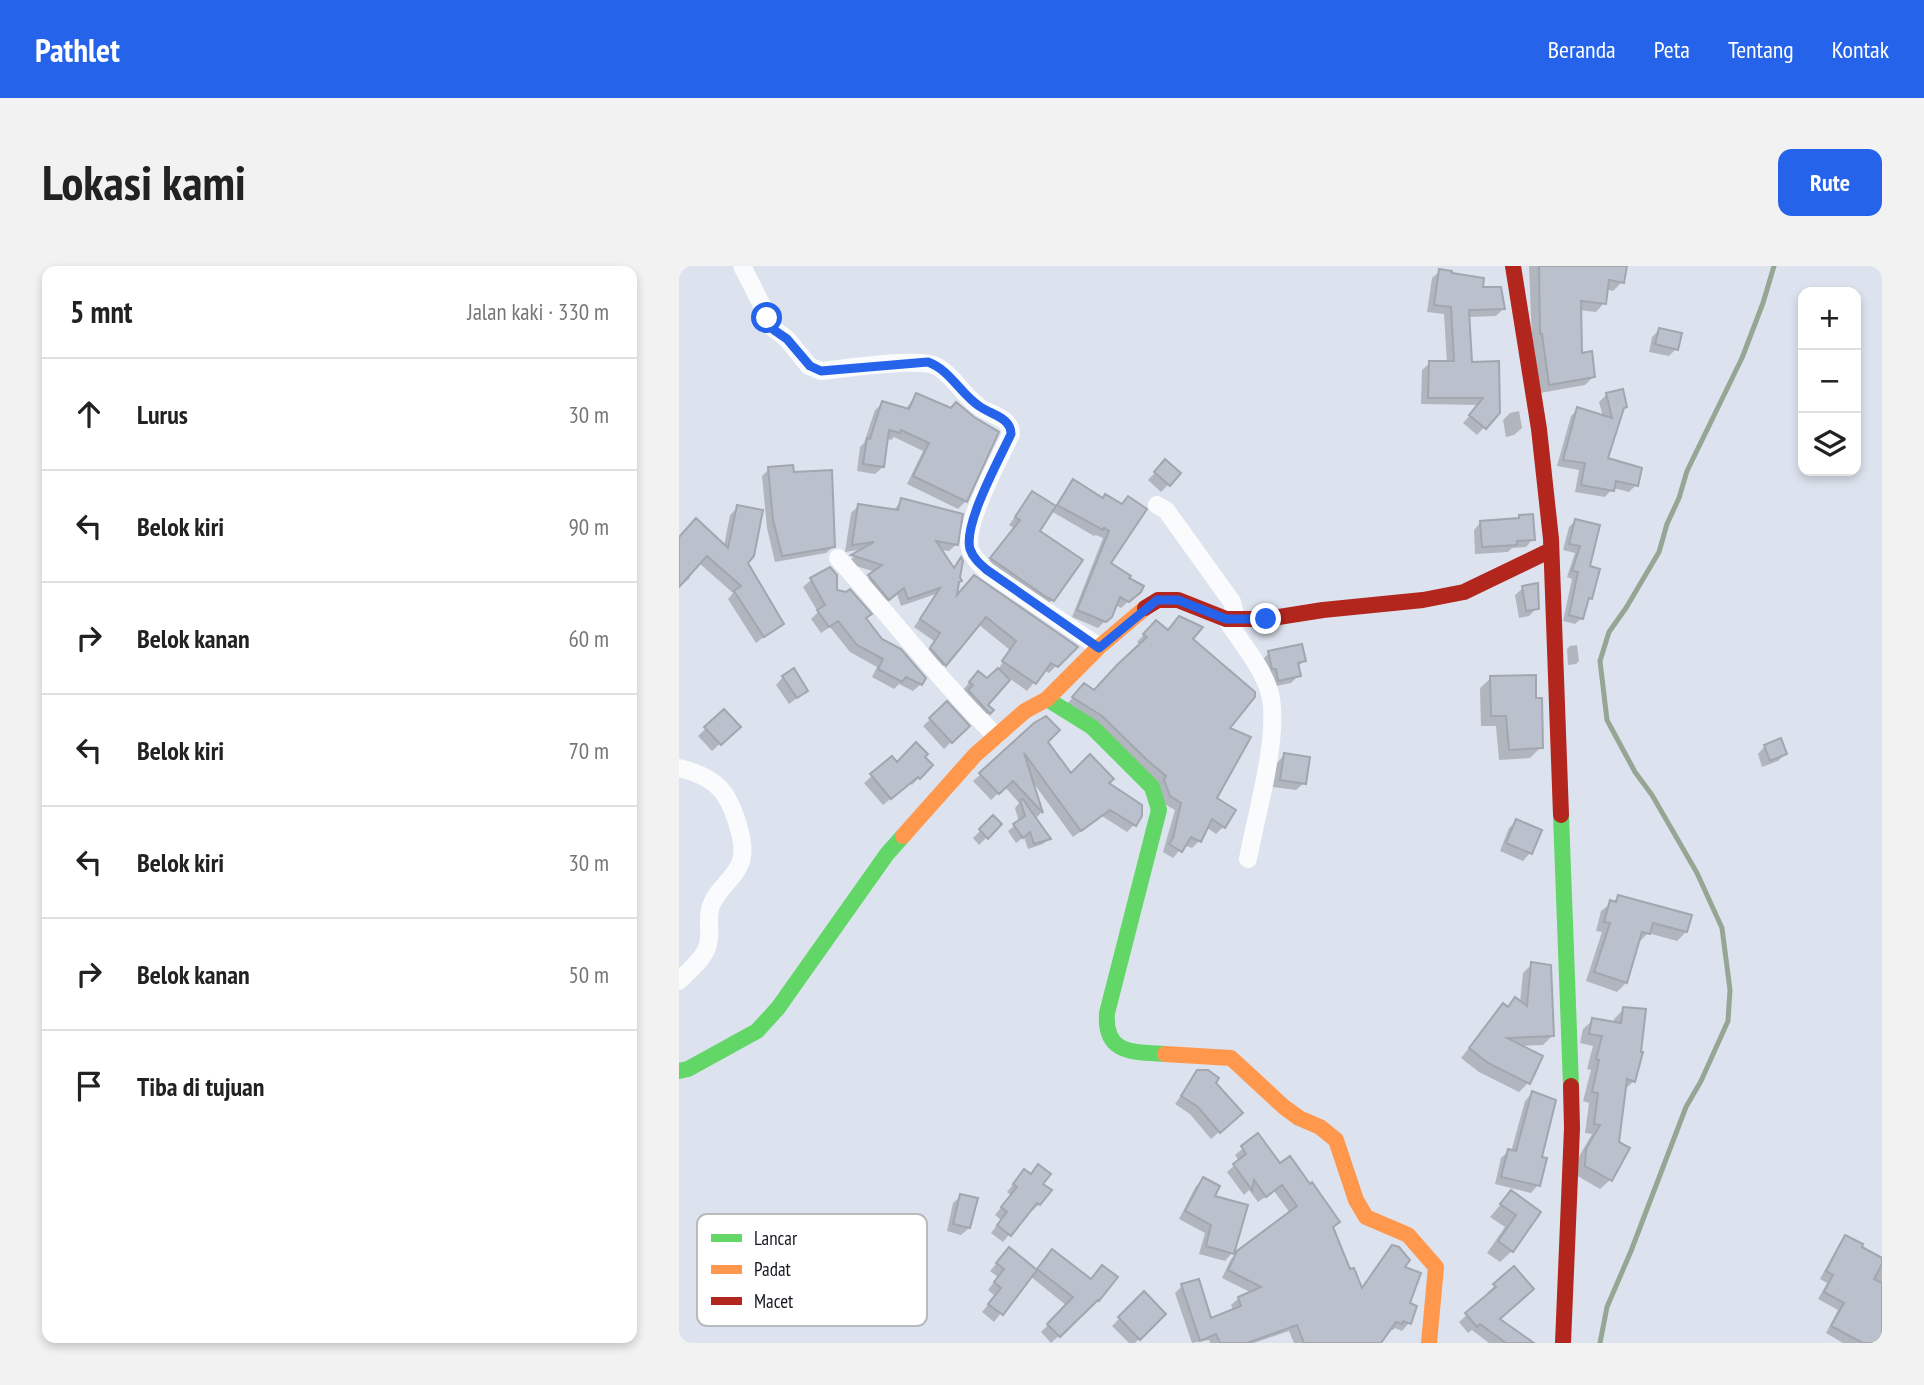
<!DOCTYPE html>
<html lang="id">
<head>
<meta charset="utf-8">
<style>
  body { margin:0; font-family:"PT Sans Narrow",sans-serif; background:#f2f2f2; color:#222 }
  .controls { position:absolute; right:21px; top:21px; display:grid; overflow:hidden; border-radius:14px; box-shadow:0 4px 10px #0003 }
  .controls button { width:63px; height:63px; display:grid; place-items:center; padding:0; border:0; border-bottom:2px solid #e0e0e0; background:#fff; color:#222; font:35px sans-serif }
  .stop { position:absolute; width:21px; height:21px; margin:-16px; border:5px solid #2563eb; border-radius:50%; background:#fff }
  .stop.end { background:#2563eb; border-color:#fff; box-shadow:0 2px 7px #0008 }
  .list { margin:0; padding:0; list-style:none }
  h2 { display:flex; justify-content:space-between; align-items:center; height:91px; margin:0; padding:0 28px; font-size:30px }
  h2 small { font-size:23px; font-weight:400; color:#767676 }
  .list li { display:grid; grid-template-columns:46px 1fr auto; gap:21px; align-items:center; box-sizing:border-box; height:112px; padding:0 28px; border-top:2px solid #e0e0e0 }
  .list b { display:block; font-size:26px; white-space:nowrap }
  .list em { font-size:23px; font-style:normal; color:#767676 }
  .icon { flex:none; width:38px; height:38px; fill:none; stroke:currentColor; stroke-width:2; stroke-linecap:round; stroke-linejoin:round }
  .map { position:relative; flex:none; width:1203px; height:1077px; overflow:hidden; border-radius:14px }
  header { display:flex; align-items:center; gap:42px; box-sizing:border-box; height:98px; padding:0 35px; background:#2563eb; color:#fff }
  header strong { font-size:33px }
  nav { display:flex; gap:38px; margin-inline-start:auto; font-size:24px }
  .intro { display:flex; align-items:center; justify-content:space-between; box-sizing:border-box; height:168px; padding:0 42px }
  h1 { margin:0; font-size:49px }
  .button { padding:18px 32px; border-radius:14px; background:#2563eb; color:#fff; font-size:24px; font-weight:700 }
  main { display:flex; gap:42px; padding:0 42px }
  aside { flex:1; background:#fff; border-radius:14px; box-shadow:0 4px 10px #0003 }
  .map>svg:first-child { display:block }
</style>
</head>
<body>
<header>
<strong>Pathlet</strong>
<nav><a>Beranda</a><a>Peta</a><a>Tentang</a><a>Kontak</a></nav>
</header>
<div class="intro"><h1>Lokasi kami</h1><a class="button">Rute</a></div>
<main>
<aside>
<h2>5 mnt<small>Jalan kaki · 330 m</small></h2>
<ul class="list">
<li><svg class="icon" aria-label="ahead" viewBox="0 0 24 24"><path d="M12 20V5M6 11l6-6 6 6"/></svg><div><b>Lurus</b></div><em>30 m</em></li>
<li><svg class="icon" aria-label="left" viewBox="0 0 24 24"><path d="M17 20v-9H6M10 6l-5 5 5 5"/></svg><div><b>Belok kiri</b></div><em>90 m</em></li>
<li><svg class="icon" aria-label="right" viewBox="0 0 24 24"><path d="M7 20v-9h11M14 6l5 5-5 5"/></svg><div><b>Belok kanan</b></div><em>60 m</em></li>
<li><svg class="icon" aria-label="left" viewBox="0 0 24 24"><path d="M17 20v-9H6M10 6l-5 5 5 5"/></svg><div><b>Belok kiri</b></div><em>70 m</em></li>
<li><svg class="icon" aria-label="left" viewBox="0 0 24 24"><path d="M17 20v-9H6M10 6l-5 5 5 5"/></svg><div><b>Belok kiri</b></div><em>30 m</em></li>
<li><svg class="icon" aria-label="right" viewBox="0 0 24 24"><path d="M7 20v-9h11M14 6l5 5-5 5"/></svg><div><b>Belok kanan</b></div><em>50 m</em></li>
<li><svg class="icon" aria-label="arrive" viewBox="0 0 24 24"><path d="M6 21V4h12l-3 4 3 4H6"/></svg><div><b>Tiba di tujuan</b></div></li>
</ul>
</aside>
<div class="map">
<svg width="1203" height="1077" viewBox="0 0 1203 1077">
  <rect width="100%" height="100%" fill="#dce3ee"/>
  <!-- shadow -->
  <path fill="#0003" d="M850,0H946L943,16L934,25L927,23L925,37L917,46L900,44L901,89L914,111L906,119L861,127L853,76Z
    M761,5L802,23L824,43L817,50L789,51L792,98L819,146L798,169L784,157L800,139L742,138L743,104L751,97H768L765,48L748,46L753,12Z
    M980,64L997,83L990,90L970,86L973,71Z
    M928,128L947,141L942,145L927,194L957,219L950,226L934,222L926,231L896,226L900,204L878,200L892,150L899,143L924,151L920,136Z
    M237,129L294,153L318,167L287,235L279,243L228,218L244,185L215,171L212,174L207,172L204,201L196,208L178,205L181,181L185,177L196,144L204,137L226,144Z
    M840,145L843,162L835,169L827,171L824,154L831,147Z
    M486,196L500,208L482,226L469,214Z
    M90,203L113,207L155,280L147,287L96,296L88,262L83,210Z
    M394,215L424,233L442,239L449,232L430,297L452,333L442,342L436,339L431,350L419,362L393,351L424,272L417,269L415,270L372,245L359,265L374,333L366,341L305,301L335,262L330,259L353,227L376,241Z
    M223,234L278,278L270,285L261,284L273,303L282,294L275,333L397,381L370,407L365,404L348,425L330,412L307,439L312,444L303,454L283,432L288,427L284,424L292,414H308L319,404L331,384L299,358L259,406L245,390L255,375L235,361L257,328L222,340L218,328L202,340L183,318L197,306L167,297L186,283L166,286L172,247L180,239L214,245Z
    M59,241L67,297L103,357L77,377L49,333L54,327L20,297L9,309L11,312L0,321V273L45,280L51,249Z
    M841,250L854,273L847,281L833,282L829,286L796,288L795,264L802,256L837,254Z
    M896,255L909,301L911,332L907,337L903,352L896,358L884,355L893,313L888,311L896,287L884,284L890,261Z
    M151,303L157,326L186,352L242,418L234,425L220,418L215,423L193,411L198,401L171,386L151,361L142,367L132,353L139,346L124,321L132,314Z
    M844,322L858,342L850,350L840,352L836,329Z
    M470,363L512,373L549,463L536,533L544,561L537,568L527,561L520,575L513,582L505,579L494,592L484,586L496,544L484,537L387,439L398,427L415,426L462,379L458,376Z
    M898,379L900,395L897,398L889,399L888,383L891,380Z
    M590,387L625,395L618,401L620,409L612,417L592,421L583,394Z
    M104,411L127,425L110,438L97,419Z
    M812,412L862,481L851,492L820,494L817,460H802L801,422Z
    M268,438L289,460L265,483L244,460Z
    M45,445L59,461L33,485L19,470Z
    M366,476L392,509L428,517L463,544L455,559L448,566L423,550L394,571L353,515L362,547L356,553L370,573L364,578L349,583L345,571L337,577L329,565L340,556L336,542L340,537L326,521L312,534L294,515L302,508Z
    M1086,480L1106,488L1099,495L1083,501L1079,488Z
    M605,489L625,517L617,524L594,521L598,497Z
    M243,491L252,499L233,519L230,517L204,539L185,517L212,493L218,499Z
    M314,552L321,558L300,579L294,572Z
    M838,555L861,565L851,587L844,595L821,585L830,562Z
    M940,631L1007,666L998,675L969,667L960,676H958L947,717L938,726L907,715L923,666L917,665L922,645Z
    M853,698L873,770L864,779L839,780L849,817L840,826L800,806L782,792L824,739L828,742L841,737L844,707Z
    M945,743L960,787L955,815L944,825L931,914L921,923L897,909L898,894L913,868L906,867L910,837L904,835L912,804L908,803L914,780L901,777L904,763L914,754L935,758V753Z
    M519,806L554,854L532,873L511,848L496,838Z
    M853,827L861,893L859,919L852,927L816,918L822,892L830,885L832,886L846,835Z
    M579,870L653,962L670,1006L681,1023L714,981L723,1001L729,1038L736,1041L730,1057L723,1065L716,1062L714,1064L710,1063L700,1077H615L610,1065L575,1077H531L530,1074L513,1077L496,1027L503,1020L531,1055L555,1045L552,1039L560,1032L573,1027L543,1012L552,993L611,947L595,925L579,936L570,924L565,929L548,906L560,895L556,889Z
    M339,912L362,919L360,938L353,945L351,943L324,976L312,967L322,954L316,949L332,929L328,926Z
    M525,913L553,987L546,995L520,988L526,967L500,953L517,920Z
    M832,926L860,946L833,985L821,996L808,987L826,961L811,951Z
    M282,930L290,962L282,969L268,965L274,937Z
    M1167,971L1180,982L1203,994V1077H1159H1164L1147,1067L1159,1044L1139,1033L1148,1017L1141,1013L1160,978Z
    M323,991L357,1004L366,992L411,1014L423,1001L436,1011L419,1034L372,1077L362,1066L388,1040L351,1010L315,1056L303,1046L316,1030L309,1024L319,1011L311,1005Z
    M835,1002L819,1054L828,1077H810L793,1064L789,1067L780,1056L810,1029L808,1027Z
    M465,1028L485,1048L456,1077H450L433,1060Z"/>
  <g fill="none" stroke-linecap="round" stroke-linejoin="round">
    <!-- stream -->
    <path stroke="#95a694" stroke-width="5" d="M921,1077L928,1041L952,985L1007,841L1022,815L1049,755L1051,724L1043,662L1018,607L973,529L956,506L928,454L921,395L930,366L947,342L980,286L988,258L1000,232L1008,205L1063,92L1084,37L1095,0"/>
  </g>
  <!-- building -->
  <path fill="#bac1cc" stroke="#a1a6af" stroke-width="2" d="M860,0H948L945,17L930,14L927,38L902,35L903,87L913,85L916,111L870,119L863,68H861Z
    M760,3L773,5V7L805,12L804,21H822L826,43L790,44L793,96L820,95L821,147L807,163L790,149L804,132H749L750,95H775L772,41L755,39Z
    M980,62L1003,67L999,84L976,78Z
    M944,123L948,141L945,142L929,192L963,202L959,220L937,215L935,225L902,219L906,197L884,194L898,141L933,152L927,127Z
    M237,127L272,142L277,136L295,151L320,166L288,236L234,210L250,177L222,164L221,167L210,164L205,201L184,198L188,172L191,173L203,135L230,143Z
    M486,193L502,207L491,220L475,206Z
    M114,199L115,206L153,204L156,281L103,290L94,254L89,201Z
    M394,213L424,232L426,228L443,238L449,230L468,243L432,297L452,310L450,312L465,320L462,326L450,336L441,331L433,351L427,356L398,344L430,265L425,262L424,264L378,239Z
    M353,225L377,240L361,265L404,294L375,335L367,331L311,292L341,254L336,251Z
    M222,232L284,248L279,279L257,275L275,302L282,291L284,295L281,311L283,315L280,316L278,329L295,309L399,381L379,401L372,397L357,418L323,395L337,375L307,351L267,400L251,382L261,367L241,353L261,322L229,333L225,322L210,334L189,309L203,299L172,289L195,276L173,279L179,238L219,244Z
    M58,239L84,244L75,290L69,297L105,358L85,371L55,325L62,320L28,290L0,321V271L17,252L49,282Z
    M854,248L856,274L838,275V279L803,281L801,255L840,252V249Z
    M896,253L921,259L911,300L921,303L913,333L910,332L904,353L890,349L899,306L893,305L901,280L890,278Z
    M151,301L158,309V324L167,326L171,323L193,348L187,352L203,373L222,383L247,412L243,419L227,411L223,416L199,403L204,393L178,379L159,355L150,361L138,344L146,339L131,312Z
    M859,317L860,343L847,345L843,320Z
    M500,350L524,361L514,373L576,426V431L551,462L572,471L538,532L557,544L546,562L533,553L522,576L512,571L503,586L490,578L494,572L502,537L491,530L485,514L487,510L467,493L423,450L393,431L405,417L415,424L438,399L468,371L464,368L477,354L489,364Z
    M623,378L627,395L619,397L622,410L599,415L597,403H593L589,385Z
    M115,402L129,425L118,432L103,410Z
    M319,402L331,414L309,439L315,444L311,448L289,424L294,419L290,416L299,405L308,412Z
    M857,409V432H863L864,482L830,484L827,450H812L811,410Z
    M268,435L291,460L273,477L250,452Z
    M45,443L62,461L42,479L25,461Z
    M367,450L381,464L369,476L392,507L411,488L435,513L430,517L463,539V550L457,560L431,544L402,565L345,487L364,547L334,515L320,528L300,507L355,457Z
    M1102,472L1108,488L1091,495L1085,479Z
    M237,476L249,488L246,491L254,499L241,513L239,511L212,533L191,508L213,490L218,496Z
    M605,487L631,491L627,518L601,514Z
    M344,533L352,545L372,573L355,578L351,566L344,572L334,558L346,550L341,534Z
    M314,549L323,558L309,573L300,563Z
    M837,553L863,564L853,588L827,577Z
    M939,629L1013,649L1008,666L974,657L971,668L963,666L948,717L915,706L931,657L925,656L931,634L937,636Z
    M852,696L872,699L875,770L828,772L864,790L851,818L809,797L790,782L824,737L829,741L836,731L848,740Z
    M944,741L967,743L962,786H964L956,816L948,813L940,876L951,882L933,915L906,900L907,883L921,859L915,858L919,827L913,826L920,794L917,793L923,770L910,768L913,752L942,757Z
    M518,804H529L540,812L537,817L564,847L541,867L519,841L502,830Z
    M853,825L877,834L863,891L868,892L861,920L822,911L829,883L837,885Z
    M579,867L601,897L611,890L631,918L633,916L661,956L654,961L671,1003L675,1002L683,1022L713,979L720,981L731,994L726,1001L742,1007L731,1037L738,1040L732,1058L724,1055L723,1058L717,1056L702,1077H625L618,1059L568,1077H541L537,1068L521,1075L502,1018L520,1013L532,1052L562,1040L559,1031L582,1021L549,1004L558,985L618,940L603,919L587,931L575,914L573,924L554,898L567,888L562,880Z
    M359,898L372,908L364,918L373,924L361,939L358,937L332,970L318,959L328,946L322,941L338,921L334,918L345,903L352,908Z
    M524,911L541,920L536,930L569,939L555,988L527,980L532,959L506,945Z
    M832,924L862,946L834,986L819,975L837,949L821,938Z
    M281,928L299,932L291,962L274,958Z
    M1166,969L1184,978L1183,981L1203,992V998L1195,1013L1203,1017V1077H1184L1152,1060L1165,1037L1145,1026L1154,1009L1147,1005Z
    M330,981L358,1004L324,1049L309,1038L322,1022L315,1016L325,1003L317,997Z
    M373,983L412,1013L423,999L439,1011L420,1035L419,1034L381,1071L368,1058L394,1031L358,1003Z
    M835,1000L855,1023L821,1053L855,1077H827L801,1058L798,1061L786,1047L817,1021L814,1018Z
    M465,1025L487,1048L461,1074L439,1051Z"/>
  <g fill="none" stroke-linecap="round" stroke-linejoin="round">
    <!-- street -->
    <path stroke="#fafbfc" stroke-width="18" d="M63,0L87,47L90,59L108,73L130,100L142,105C165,103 243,90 259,101C276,111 285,131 302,142C313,149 332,152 332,168C321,192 284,258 291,283C294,292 301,298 308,305L420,381
      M478,239L487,244L553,336L557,353
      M159,292C212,351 260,414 317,470
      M547,353C561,375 585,403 591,428C601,469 577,549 569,593
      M0,502C38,511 50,526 60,563C63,573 65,585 62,595C57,612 38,622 32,640C28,650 31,661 30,672C29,691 12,702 0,715"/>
    <!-- fast -->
    <path stroke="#63d668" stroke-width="16" d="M368,433L413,461L473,521L480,544L428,747C425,788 453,786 486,788
      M882,549L892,820
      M0,805L9,803L78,765L99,742L208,588L224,570"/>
    <!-- slow -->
    <path stroke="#ff974d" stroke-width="16" d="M224,570L296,489L346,445L368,433L420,381L466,342
      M486,788L552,792L605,841L620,852L641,861L657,874L677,934L687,951L729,969L757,1001L750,1077"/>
    <!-- jam -->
    <path stroke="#b3261e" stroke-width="16" d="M834,0L860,163L872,273L882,549
      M466,342L479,334H499L547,353H587L644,344L744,334L785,326L872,284
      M884,1077L893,862L892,820"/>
  </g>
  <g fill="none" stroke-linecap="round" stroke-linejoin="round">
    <!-- route -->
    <path stroke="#2563eb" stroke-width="9" d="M88,52L95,64L108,73L131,100L142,105L249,96C271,104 281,127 300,140C312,149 332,151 332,168C321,192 284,258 291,283C294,292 301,298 308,304L420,382L478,334H499L547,353H587"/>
  </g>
  <!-- legend -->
  <rect x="18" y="948" width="230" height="112" rx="10" fill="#fff" stroke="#b9babc" stroke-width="2"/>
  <rect x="32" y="968" width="31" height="8" fill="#63d668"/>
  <rect x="32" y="999" width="31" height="9" fill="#ff974d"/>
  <rect x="32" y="1031" width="31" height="8" fill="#b3261e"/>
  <g font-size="19" fill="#151920">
    <text x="75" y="979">Lancar</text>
    <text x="75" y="1010">Padat</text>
    <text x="75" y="1042">Macet</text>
  </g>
</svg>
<div class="controls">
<button>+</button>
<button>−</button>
<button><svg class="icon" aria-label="layers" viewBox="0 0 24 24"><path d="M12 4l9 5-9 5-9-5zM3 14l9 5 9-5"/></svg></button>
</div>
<div class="stop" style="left:88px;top:52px"></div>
<div class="stop end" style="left:587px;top:353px"></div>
</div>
</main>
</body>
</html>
